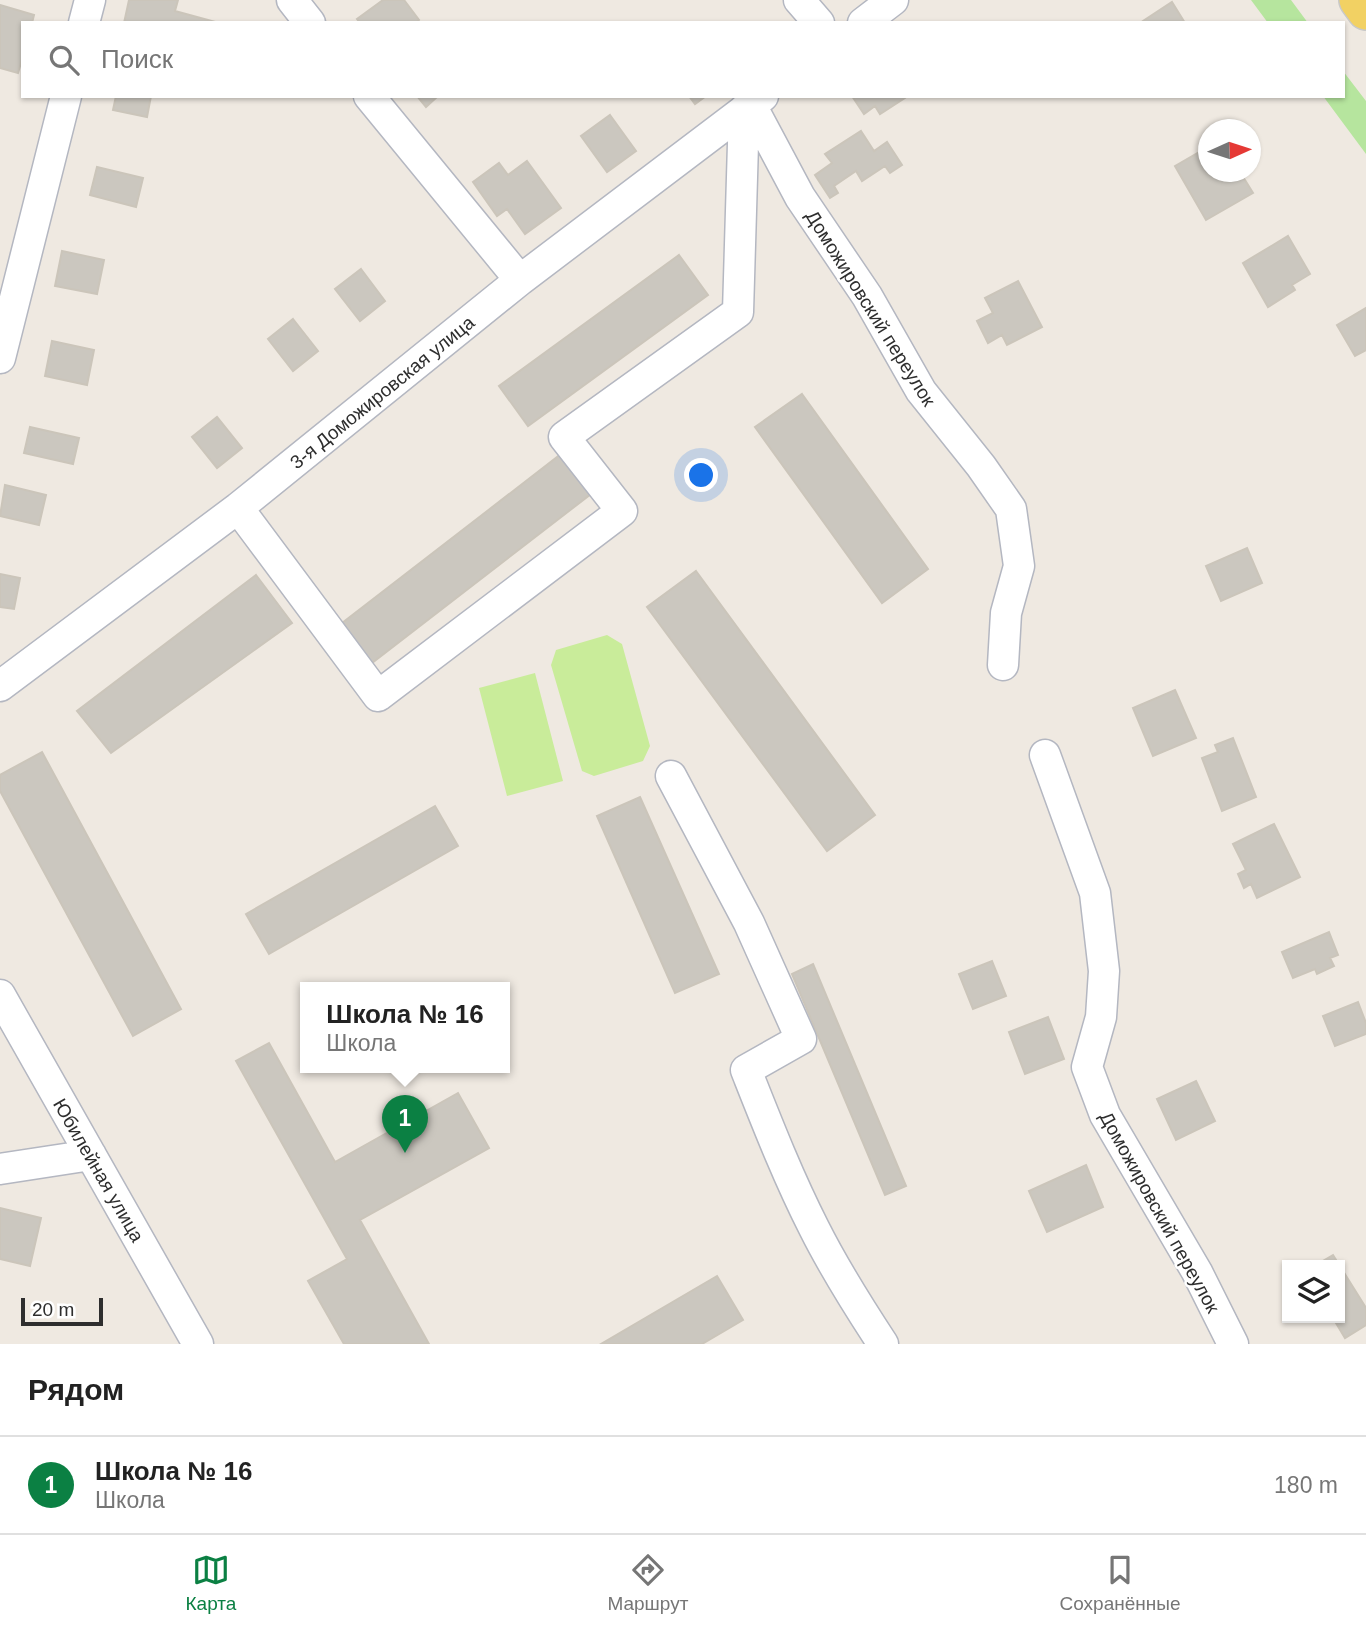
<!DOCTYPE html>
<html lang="ru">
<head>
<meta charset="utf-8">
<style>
  body { margin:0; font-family:Helvetica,sans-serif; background:#f2f2f2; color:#222 }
  .controls { position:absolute; right:21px; bottom:21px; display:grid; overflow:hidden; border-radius:0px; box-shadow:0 2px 5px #0004 }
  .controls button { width:63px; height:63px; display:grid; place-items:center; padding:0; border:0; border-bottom:2px solid #e0e0e0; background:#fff; color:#222; font:35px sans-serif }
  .compass { position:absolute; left:1198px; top:119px; width:63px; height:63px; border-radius:50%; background:#fff; box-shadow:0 2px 5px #0004; rotate:87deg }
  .scale { position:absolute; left:21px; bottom:18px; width:82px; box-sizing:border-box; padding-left:7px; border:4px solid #2e2e2e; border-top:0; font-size:19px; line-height:24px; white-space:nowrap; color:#2e2e2e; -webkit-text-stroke:5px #fff; paint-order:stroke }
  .you { position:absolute; left:702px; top:476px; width:24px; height:24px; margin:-18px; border:5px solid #fff; border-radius:50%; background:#1a73e8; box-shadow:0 0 0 10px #1a73e833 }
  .badge { display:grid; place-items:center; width:46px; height:46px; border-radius:50%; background:#0b8043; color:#fff; font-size:23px; font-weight:700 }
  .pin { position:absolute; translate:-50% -58px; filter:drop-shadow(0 2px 4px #0008) }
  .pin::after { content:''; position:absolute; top:37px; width:24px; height:21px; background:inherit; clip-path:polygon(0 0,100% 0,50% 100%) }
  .popup { position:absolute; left:300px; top:982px; width:210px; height:91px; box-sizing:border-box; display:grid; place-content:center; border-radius:0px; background:#fff; filter:drop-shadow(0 2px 5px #0005); font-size:23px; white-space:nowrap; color:#767676 }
  .popup b { font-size:26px; color:#222 }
  .popup::after { content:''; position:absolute; left:50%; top:100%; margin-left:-14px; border:14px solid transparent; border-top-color:#fff }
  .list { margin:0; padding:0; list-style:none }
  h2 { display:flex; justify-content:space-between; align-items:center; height:91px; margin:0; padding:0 28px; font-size:30px }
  h2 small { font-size:23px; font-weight:400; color:#767676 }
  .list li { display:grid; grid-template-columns:46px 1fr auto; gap:21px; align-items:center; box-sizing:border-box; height:98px; padding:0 28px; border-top:2px solid #e0e0e0 }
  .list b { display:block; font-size:26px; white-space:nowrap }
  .list p { margin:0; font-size:23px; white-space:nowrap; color:#767676 }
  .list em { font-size:23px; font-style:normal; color:#767676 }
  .icon { flex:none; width:38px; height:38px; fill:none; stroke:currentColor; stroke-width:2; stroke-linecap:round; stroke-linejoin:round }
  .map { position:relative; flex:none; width:1366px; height:1344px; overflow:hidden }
  .search { position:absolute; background:#fff; box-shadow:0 2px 5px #0004; left:21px; right:21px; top:21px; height:77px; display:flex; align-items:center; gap:18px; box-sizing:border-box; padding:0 24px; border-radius:0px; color:#767676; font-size:26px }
  .sheet { height:189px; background:#fff }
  nav { display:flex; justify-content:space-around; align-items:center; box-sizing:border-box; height:98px; border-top:2px solid #e0e0e0; background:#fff; font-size:19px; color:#767676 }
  nav a { display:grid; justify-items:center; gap:4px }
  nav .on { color:#0b8043 }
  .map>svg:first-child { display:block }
</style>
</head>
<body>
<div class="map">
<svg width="1366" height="1344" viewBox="0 0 1366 1344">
  <rect width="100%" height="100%" fill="#efe9e1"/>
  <!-- green -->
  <path fill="#b6e59e" d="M1251,0H1291L1308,23H1268Z
    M1343,71L1366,101V154L1323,96H1343Z"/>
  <!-- pitch -->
  <path fill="#c9ec9a" d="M607,635L622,644L650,746L643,761L594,776L582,771L551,665L556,650Z
    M535,673L563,781L507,796L479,688Z"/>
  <!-- building -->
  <path fill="#cbc7bf" stroke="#cbc5ba" stroke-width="2" d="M129,0H178L175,11L219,23H124Z
    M383,0H404L419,20L416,23H360L357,19Z
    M1172,2L1185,23H1140Z
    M0,5L34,15L32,23H23V56L18,73L0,68Z
    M116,96H151L147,117L113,110Z
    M417,96H438L426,107Z
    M689,96H706L695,104Z
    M852,96H904L905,98L880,114L875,106L864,114Z
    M610,115L636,151L607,172L581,136Z
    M861,131L874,151L887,142L902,165L890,173L885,166L862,181L856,171L834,186L838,193L830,198L815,175L832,163L825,154Z
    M1208,147V172H1240L1253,193L1206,220L1175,166Z
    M527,161L561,208L525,234L507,209L497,216L473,182L499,163L508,175Z
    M97,167L143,178L136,207L90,195Z
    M1288,236L1310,274L1292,285L1295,290L1268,307L1243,263Z
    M62,251L104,260L97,294L55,286Z
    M679,255L708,295L528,426L499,386Z
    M361,269L385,301L360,321L335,289Z
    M1018,281L1042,327L1007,345L1002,335L988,343L977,321L993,313L985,298Z
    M1366,308V350L1355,356L1337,325Z
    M293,319L318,351L293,371L268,339Z
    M52,341L94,350L87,385L45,376Z
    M802,394L928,569L882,603L755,427Z
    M217,417L242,448L217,468L192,437Z
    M30,427L79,438L73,464L24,453Z
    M561,454L591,494L368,666L337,627Z
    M5,485L46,495L39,525L0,516Z
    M1247,548L1262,583L1221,601L1206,566Z
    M696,571L875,815L827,851L647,607Z
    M0,574L20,578L14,609L0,607Z
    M256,575L292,623L111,753L77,711Z
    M1175,690L1196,738L1153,756L1133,708Z
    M1233,738L1256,797L1222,811L1202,758L1218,752L1215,745Z
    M42,752L181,1009L133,1036L0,791V775Z
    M640,797L719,974L675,993L597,816Z
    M435,806L458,846L269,954L246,914Z
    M1274,824L1300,877L1257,898L1251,884L1244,888L1238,874L1246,870L1233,844Z
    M1329,932L1338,955L1330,958L1334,966L1317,974L1315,969L1293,978L1282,952Z
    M992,961L1006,996L973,1009L959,974Z
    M813,964L906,1186L885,1195L792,974Z
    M1358,1002L1366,1023V1034L1335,1046L1323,1016Z
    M1048,1017L1064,1059L1025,1074L1009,1032Z
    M269,1043L335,1162L458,1093L489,1148L360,1220L429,1344H344L308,1281L347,1259L236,1061Z
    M1196,1081L1215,1121L1176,1140L1157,1099Z
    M1086,1165L1103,1207L1047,1232L1029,1191Z
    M0,1208L41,1218L30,1266L0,1259Z
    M1333,1255L1366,1308V1325L1345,1338L1333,1318H1340V1265H1316Z
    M717,1276L743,1320L702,1344H601Z"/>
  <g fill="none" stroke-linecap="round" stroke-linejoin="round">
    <defs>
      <path id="minor" d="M292,0L310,23
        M799,0L819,23
        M84,23L90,0
        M863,23L893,0
        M369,96L520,280
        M751,105L800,197L867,296L921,391L981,466L1011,509L1019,566L1006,613L1003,665
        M0,358L66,96
        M238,508L378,696L622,511L564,437L738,312L744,110
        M0,686L238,508L520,280L763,96
        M1045,755L1095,893L1104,971L1101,1017L1087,1067L1105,1115L1197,1272L1233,1344
        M671,776L749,923L801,1039L746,1070C767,1123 788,1177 814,1228C834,1268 858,1306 883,1344
        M0,995L198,1344
        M0,1169L91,1155"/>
      <path id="major" d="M1358,0L1366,11"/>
    </defs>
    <!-- minor casing -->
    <use href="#minor" stroke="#b4b7c1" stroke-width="33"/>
    <!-- major casing -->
    <use href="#major" stroke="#c9c9c9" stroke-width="40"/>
    <!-- minor -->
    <use href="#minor" stroke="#fff" stroke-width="30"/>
    <!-- major -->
    <use href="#major" stroke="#f2d163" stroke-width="37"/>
  </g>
  <g text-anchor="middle" stroke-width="5" stroke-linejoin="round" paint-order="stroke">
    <!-- street labels -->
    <g font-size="19" fill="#2e2e2e" stroke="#fff">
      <text transform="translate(871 308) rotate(58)" y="7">Доможировский переулок</text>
      <text transform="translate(382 392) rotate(-39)" y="7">3-я Доможировская улица</text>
      <text transform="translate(99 1170) rotate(60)" y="7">Юбилейная улица</text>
      <text transform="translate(1160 1212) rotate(61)" y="7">Доможировский переулок</text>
    </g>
  </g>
</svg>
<div class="controls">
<button><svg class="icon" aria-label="layers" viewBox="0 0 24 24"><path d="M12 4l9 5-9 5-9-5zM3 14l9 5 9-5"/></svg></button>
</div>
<svg class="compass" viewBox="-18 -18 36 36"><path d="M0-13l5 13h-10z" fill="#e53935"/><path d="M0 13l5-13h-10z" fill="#767676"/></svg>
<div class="scale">20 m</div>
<div class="you"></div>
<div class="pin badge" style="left:405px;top:1153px">1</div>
<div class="popup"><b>Школа № 16</b>Школа</div>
<div class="search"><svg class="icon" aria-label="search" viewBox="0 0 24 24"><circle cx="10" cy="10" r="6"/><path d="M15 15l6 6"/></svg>Поиск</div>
</div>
<section class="sheet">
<h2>Рядом<small></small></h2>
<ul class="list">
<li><span class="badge">1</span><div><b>Школа № 16</b><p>Школа</p></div><em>180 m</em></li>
</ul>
</section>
<nav>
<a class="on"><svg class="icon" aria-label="map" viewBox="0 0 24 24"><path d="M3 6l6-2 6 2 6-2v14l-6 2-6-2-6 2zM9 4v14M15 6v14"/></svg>Карта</a>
<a><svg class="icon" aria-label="directions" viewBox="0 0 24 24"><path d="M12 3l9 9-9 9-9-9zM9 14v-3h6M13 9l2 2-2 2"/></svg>Маршрут</a>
<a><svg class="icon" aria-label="saved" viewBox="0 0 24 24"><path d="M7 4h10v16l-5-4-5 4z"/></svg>Сохранённые</a>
</nav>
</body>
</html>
